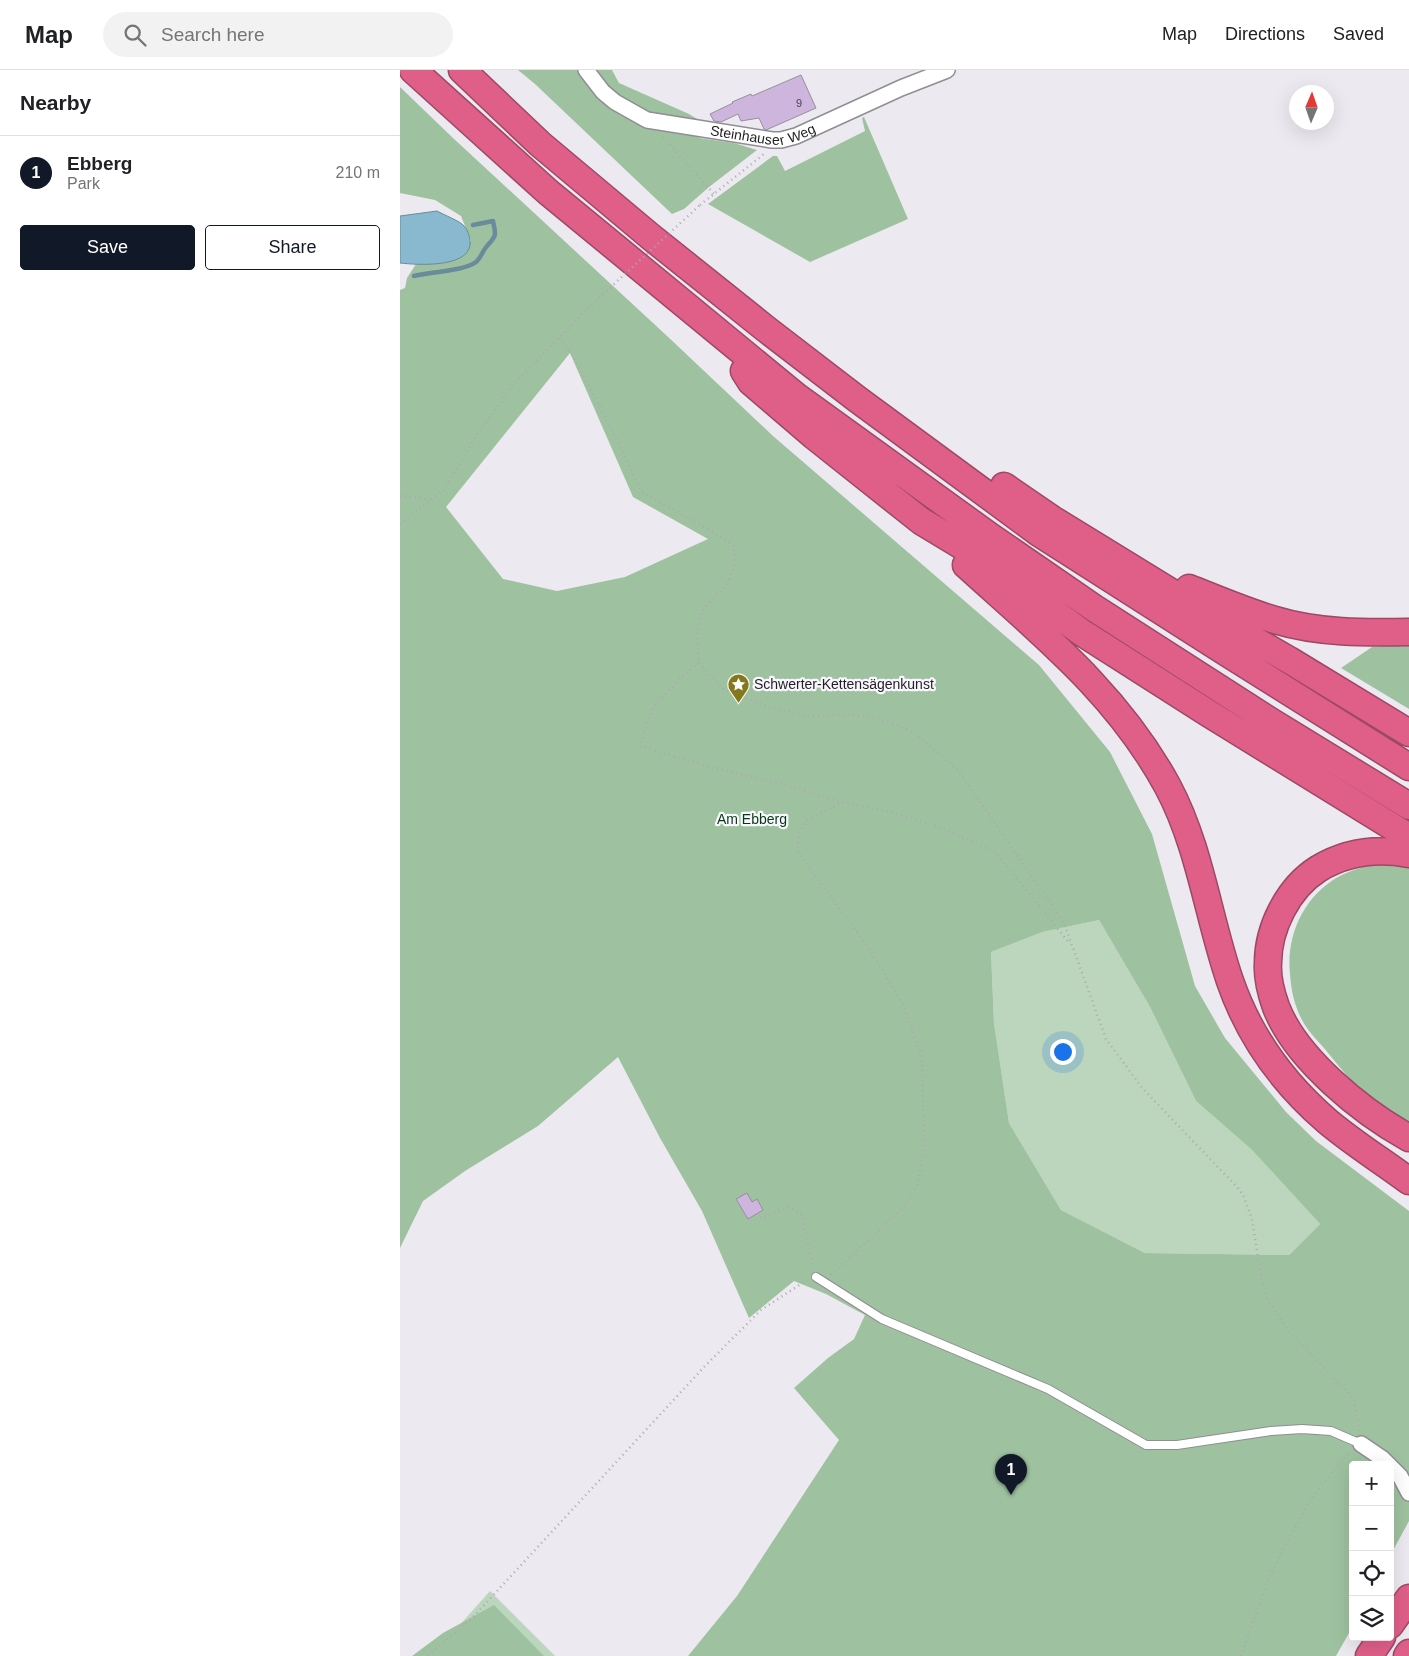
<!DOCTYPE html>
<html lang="en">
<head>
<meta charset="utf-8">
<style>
  body { margin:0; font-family:Helvetica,sans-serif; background:#f2f2f2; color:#202124 }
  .controls { position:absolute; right:15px; bottom:15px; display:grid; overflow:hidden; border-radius:5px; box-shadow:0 5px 20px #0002 }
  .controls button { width:45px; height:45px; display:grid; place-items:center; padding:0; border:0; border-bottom:1px solid #e0e0e0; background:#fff; color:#202124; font:25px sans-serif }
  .compass { position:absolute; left:889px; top:15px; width:45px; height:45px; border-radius:50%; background:#fff; box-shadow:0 5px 20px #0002; rotate:2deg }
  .you { position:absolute; left:662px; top:981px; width:18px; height:18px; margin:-12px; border:4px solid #fff; border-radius:50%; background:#1a73e8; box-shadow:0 0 0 8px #1a73e833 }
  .badge { display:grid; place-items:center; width:32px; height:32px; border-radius:50%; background:#111827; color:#fff; font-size:16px; font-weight:700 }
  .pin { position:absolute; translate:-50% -41px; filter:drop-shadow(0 1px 2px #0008) }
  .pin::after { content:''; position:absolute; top:26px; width:18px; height:15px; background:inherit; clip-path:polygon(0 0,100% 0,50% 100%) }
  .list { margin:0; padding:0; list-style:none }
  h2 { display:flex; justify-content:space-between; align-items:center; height:65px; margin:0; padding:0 20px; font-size:21px }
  h2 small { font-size:16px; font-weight:400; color:#757577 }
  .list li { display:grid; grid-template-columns:32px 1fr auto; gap:15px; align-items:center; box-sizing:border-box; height:75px; padding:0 20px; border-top:1px solid #e0e0e0 }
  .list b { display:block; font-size:19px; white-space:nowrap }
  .list p { margin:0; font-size:16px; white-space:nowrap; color:#757577 }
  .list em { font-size:16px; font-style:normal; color:#757577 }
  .actions { display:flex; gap:10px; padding:15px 20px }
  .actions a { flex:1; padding:11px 0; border:1px solid #111827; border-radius:5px; text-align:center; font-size:18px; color:#111827 }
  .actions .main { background:#111827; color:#fff }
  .icon { flex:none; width:28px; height:28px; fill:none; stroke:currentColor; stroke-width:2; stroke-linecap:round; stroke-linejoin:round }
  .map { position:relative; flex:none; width:1009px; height:1586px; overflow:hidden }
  header { display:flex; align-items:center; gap:30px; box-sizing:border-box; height:70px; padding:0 25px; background:#fff; border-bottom:1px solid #e0e0e0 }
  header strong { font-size:24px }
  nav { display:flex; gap:28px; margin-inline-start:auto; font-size:18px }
  .search { width:350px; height:45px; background:#f2f2f2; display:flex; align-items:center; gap:12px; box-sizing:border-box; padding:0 18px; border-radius:28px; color:#757577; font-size:19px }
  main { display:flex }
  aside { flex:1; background:#fff }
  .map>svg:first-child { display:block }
</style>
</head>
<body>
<header>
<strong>Map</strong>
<div class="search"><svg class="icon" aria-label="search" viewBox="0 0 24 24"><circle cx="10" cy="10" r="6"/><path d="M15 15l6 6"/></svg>Search here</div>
<nav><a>Map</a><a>Directions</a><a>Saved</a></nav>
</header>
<main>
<aside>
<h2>Nearby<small></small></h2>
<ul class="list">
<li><span class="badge">1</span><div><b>Ebberg</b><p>Park</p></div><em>210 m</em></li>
</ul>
<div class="actions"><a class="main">Save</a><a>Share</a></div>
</aside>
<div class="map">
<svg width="1009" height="1586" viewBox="0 0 1009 1586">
  <rect width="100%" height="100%" fill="#ede9f0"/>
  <!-- green -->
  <path fill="#bbd6bd" d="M699,850L750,937L796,1031L852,1080L920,1154L889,1185L745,1183L661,1140L609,1053L594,953L591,882L641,862Z
    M90,1521L155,1586H32Z"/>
  <!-- forest -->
  <path fill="#9ec2a0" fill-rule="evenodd" d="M118,0H212L219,13L289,44L307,55L299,68L334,73L357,80L309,117L284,139L272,144L135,14Z
    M0,17L53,68L266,265L373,366L639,595L710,682L752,764L795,916L825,968L886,1042L916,1071L1009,1141V1451L990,1486V1395H953V1556L936,1586H288L337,1526L439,1370L394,1318L428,1288L454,1269L465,1245L426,1224L394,1211L349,1248L302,1141L260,1068L218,987L138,1056L65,1101L23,1131L0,1178V220L5,218L7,208L16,194H37L71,171L61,146L35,130L0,123ZM170,283L233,427L308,469L225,507L157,521L103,509L46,437ZM699,850L750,937L796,1031L852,1080L920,1154L889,1185L745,1183L661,1140L609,1053L594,953L591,882L642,862Z
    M464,47L508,149L410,192L308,134L373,86H377L385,101L465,61L462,48Z
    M1009,574V639L941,598L972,577Z
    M980,792L1009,796V1053C995,1044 981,1036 968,1025C951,1012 937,994 924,978C916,969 906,959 901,948C894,934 891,919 890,904C886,866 903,827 938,807C951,800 966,796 980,792Z
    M94,1535L144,1586H12L43,1563Z"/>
  <!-- water -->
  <path fill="#88b9cf" stroke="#698b9b" d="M37,141C44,145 60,151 64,156C68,160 71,170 70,175C67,198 17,195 0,193V146Z"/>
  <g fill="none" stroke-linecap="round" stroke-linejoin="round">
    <!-- stream -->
    <path stroke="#698b9b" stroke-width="4.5" d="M14,206C29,202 64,201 76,192C81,188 83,180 87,176C97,165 96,165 93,151L73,155"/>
  </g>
  <!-- building -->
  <path fill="#cdb5dd" stroke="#959198" d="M401,5L416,38L366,60L364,59L359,48L341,51L338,44L321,52L314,51L310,44L333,33L332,32L351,24L352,26Z
    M347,1123L352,1132L357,1129L363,1140L348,1149L336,1129Z"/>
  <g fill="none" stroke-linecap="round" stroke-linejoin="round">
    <defs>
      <path id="lane" d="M416,1207L482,1249L648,1319L746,1375H777L871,1361L902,1359L931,1361L961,1374"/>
      <g id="street">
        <path id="s1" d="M186,0L203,22L215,32L247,50L372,70H381L396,66L501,18L547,0"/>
        <path d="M961,1374L983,1389L989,1395"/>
        <path d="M990,1396L1000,1406L1009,1423"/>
      </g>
      <path id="highway" d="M13,0L148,122L396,326L591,467L694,538L870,651L1009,736
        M62,0L140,74L251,167L366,259L457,329L639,463L824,581L1009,697
        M344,301L351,312L414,366L521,451L574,483L681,562L808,643L1009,767
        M604,416L652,449L771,522L889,590L1009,663
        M566,495C642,564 718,624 768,717C800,777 808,847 830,911C849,966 883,1013 927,1051C953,1073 982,1091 1009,1111
        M789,518C817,529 847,542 875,550C918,563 965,563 1009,562
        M1009,784C977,778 946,782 918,799C888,818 868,858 868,893C867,907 871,923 876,937C896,989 962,1042 1009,1068
        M990,1555L1009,1528
        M969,1586L982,1567
        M1007,1586L1009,1583"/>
    </defs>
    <!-- lane casing -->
    <use href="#lane" stroke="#908d93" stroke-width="10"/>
    <!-- street casing -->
    <use href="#street" stroke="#908d93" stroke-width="18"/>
    <!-- highway casing -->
    <use href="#highway" stroke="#9c4965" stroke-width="29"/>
    <!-- path -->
    <path stroke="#aca9af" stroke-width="2.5" stroke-dasharray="1 4" stroke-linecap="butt" d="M263,67L314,124
      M300,135L364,84
      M160,268L171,283L207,350L242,422L315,463L333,475L335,487L334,497L327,514L303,540L297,561L299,593L323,619L365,636L408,646L456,645L479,649L498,655L514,663L558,700L664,853L706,969L743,1019L837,1117L843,1125L852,1149L861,1207L868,1230L887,1259L954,1329L959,1361
      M0,426L31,429
      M0,454L44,420L75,368L112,316L188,238
      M299,593L283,606L254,636L240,676L306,696L379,713L442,732L494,743L535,755L595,782L670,874
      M360,1148L389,1137L401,1144L414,1198
      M431,1205L506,1135L518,1113L524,1077L522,988L504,936L472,883L397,781L399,762L408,750L442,732
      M28,1586L74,1546L305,1296L361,1240L407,1210
      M841,1586L867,1512L896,1455L918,1419L941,1391L951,1382"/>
    <!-- lane -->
    <use href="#lane" stroke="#fff" stroke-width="8"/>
    <!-- street -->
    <use href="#street" stroke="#fff" stroke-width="15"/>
    <!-- highway -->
    <use href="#highway" stroke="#df5f89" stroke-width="26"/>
    <!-- path-bridge -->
    <path stroke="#aca9af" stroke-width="2.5" stroke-dasharray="1 4" stroke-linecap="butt" d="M188,238L300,135"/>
  </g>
  <!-- icons -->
  <defs>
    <symbol id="sight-pin" viewBox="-11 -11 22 30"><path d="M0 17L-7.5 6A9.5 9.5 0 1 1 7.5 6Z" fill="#83781c" stroke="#faf6fd"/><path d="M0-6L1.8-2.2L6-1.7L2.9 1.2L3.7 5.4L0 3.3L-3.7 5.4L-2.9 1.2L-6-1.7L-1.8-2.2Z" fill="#fff"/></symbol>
  </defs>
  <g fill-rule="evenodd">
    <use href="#sight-pin" x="326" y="602" width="25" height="34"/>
  </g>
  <g text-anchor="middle" stroke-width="4.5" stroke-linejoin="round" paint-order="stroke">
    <!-- number labels -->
    <g font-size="11" fill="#4b4450">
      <text x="399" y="37">9</text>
    </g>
    <!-- street labels -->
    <g font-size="14" fill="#201f21" stroke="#faf6fd">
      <text dy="5" stroke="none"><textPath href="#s1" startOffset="198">Steinhauser Weg</textPath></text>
    </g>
    <!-- poi labels -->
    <g font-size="14" fill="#201f21" stroke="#faf6fd" text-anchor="start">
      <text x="354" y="619">Schwerter-Kettensägenkunst</text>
    </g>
    <!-- park labels -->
    <g font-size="14" fill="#023c12" stroke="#faf6fd">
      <text x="352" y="754">Am Ebberg</text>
    </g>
  </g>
</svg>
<div class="controls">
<button>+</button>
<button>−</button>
<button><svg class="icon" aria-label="locate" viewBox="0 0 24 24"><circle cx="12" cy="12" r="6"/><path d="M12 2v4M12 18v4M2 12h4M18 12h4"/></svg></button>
<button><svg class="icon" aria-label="layers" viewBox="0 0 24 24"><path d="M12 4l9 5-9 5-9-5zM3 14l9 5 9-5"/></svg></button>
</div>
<svg class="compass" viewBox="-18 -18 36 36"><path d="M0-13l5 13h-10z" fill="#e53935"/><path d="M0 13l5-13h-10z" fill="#757577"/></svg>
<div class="you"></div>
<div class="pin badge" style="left:611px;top:1425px">1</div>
</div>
</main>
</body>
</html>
